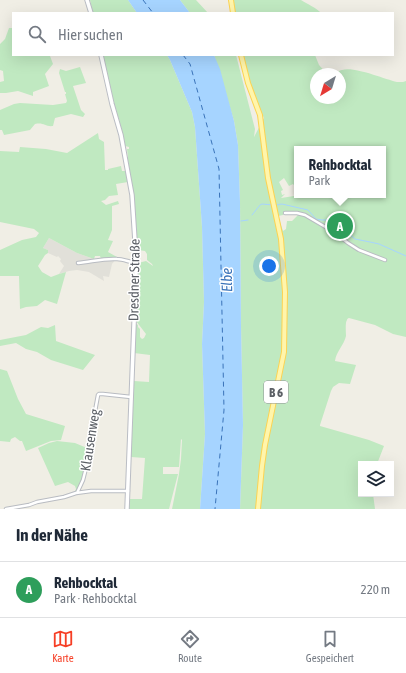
<!DOCTYPE html>
<html lang="de">
<head>
<meta charset="utf-8">
<style>
  body { margin:0; font-family:"Asap Condensed",sans-serif; background:#f2f2f3; color:#1f2937 }
  .controls { position:absolute; right:12px; bottom:12px; display:grid; overflow:hidden; border-radius:0px; box-shadow:0 4px 16px #0002 }
  .controls button { width:36px; height:36px; display:grid; place-items:center; padding:0; border:0; border-bottom:1px solid #e0e1e3; background:#fff; color:#1f2937; font:20px sans-serif }
  .compass { position:absolute; left:310px; top:68px; width:36px; height:36px; border-radius:50%; background:#fff; box-shadow:0 4px 16px #0002; rotate:218deg }
  .you { position:absolute; left:269px; top:266px; width:14px; height:14px; margin:-10px; border:3px solid #fff; border-radius:50%; background:#1a73e8; box-shadow:0 0 0 6px #1a73e833 }
  .badge { display:grid; place-items:center; width:26px; height:26px; border-radius:50%; background:#f63e25; color:#fff; font-size:13px; font-weight:700 }
  .pin { position:absolute; translate:-50% -50%; border:2px solid #fff; box-shadow:0 1px 4px #0006 }
  .popup { position:absolute; left:294px; top:146px; width:92px; height:52px; box-sizing:border-box; display:grid; place-content:center; border-radius:0px; background:#fff; filter:drop-shadow(0 1px 3px #0005); font-size:13px; white-space:nowrap; color:#747a83 }
  .popup b { font-size:15px; color:#1f2937 }
  .popup::after { content:''; position:absolute; left:50%; top:100%; margin-left:-8px; border:8px solid transparent; border-top-color:#fff }
  .list { margin:0; padding:0; list-style:none }
  h2 { display:flex; justify-content:space-between; align-items:center; height:52px; margin:0; padding:0 16px; font-size:17px }
  h2 small { font-size:13px; font-weight:400; color:#747a83 }
  .list li { display:grid; grid-template-columns:26px 1fr auto; gap:12px; align-items:center; box-sizing:border-box; height:56px; padding:0 16px; border-top:1px solid #e0e1e3 }
  .list b { display:block; font-size:15px; white-space:nowrap }
  .list p { margin:0; font-size:13px; white-space:nowrap; color:#747a83 }
  .list em { font-size:13px; font-style:normal; color:#747a83 }
  .icon { flex:none; width:22px; height:22px; fill:none; stroke:currentColor; stroke-width:2; stroke-linecap:round; stroke-linejoin:round }
  .map { position:relative; flex:none; width:406px; height:509px; overflow:hidden }
  .search { position:absolute; background:#fff; box-shadow:0 4px 16px #0002; left:12px; right:12px; top:12px; height:44px; display:flex; align-items:center; gap:10px; box-sizing:border-box; padding:0 14px; border-radius:0px; color:#747a83; font-size:15px }
  .sheet { height:108px; background:#fff }
  nav { display:flex; justify-content:space-around; align-items:center; box-sizing:border-box; height:56px; border-top:1px solid #e0e1e3; background:#fff; font-size:11px; color:#747a83 }
  nav a { display:grid; justify-items:center; gap:2px }
  nav .on { color:#f63e25 }
  .map>svg:first-child { display:block }
</style>
</head>
<body>
<div class="map">
<svg width="406" height="509" viewBox="0 0 406 509">
  <rect width="100%" height="100%" fill="#f0eee5"/>
  <!-- industrial -->
  <path fill="#e1e0d9" d="M49,238L77,253L94,259L105,260L116,259L112,264L109,277L103,276L104,281L89,272L77,270L69,271L59,274L64,266L60,261L61,259L58,256L57,257L48,253V250L43,248Z"/>
  <!-- green -->
  <path fill="#c0e9c1" fill-rule="evenodd" d="M90,0H128L137,13H93Z
    M180,0H196L208,13H211H190Z
    M230,0H301C307,4 317,8 321,13H234Z
    M9,28H13V55H51L50,56L53,64L45,74L49,86L33,92V96L18,91L6,93H0V82L4,81L3,71L0,70V44L5,39Z
    M103,55H167L170,60L192,112L195,127L202,227L204,302L202,344L205,434L200,509H172L179,474L181,459L182,440L181,439L179,467H163V474H178L169,509H127L128,499H142L145,458L131,457L134,381L149,382L150,355L134,353L135,323L138,325V327L140,329V337L142,339L144,338L146,334L136,321L138,263L146,261L153,266L152,264L147,260V254L145,251L138,250L133,195L127,158L128,157L127,149H129V147L125,146L119,119L113,104Z
    M214,55H236L255,129L254,137L264,118L250,86L243,55H315L319,65L327,74H316V98H340V74H337C339,71 338,71 342,70C354,66 384,79 397,82H403L406,81V337L393,334L375,325L349,318C348,318 347,319 347,320C345,322 346,333 346,336C344,345 336,352 335,361L356,365L350,384L339,383L333,387L331,391L320,425V426L369,440L384,446L377,464H361V494H373L375,509H240L243,425L241,326L240,202L238,145L234,121ZM297,149H383V195H297V193L294,196L281,198L285,194L282,195L281,191L283,190L279,182L284,178L289,186L293,184L297,189ZM283,214H296L298,215L292,221H287L286,229L283,231L278,216L283,215Z
    M80,67L86,83L73,86L81,110L85,114L83,117L71,114L55,118L53,126C45,127 44,122 35,124L30,130L4,135L2,130H0V110L14,104L20,103L53,105L66,103L67,101L65,94H66V92H65L59,73L60,69L66,71Z
    M98,133L99,139L104,142L105,170H108V169L121,166L122,171H126L128,182L116,184L118,195L109,196L105,200L101,201L106,205L118,201L119,204L112,206V230L108,240L113,241L108,252L117,257L101,259L100,256H95L94,259L77,253L49,238L43,248L48,250V253L45,255L38,266L42,272L51,277L59,274L66,272L57,304L45,300L37,306L26,307L20,309L19,276H0V250L22,240L36,237L39,233L34,229L0,222V151L19,152L20,147L46,149L67,153Z
    M55,325L56,341L95,355L83,370L51,360L37,352L26,349L16,343L0,346V340L26,335L41,327L48,328Z
    M0,369L7,371L18,399L26,414L65,426L61,440L51,441L26,451L22,441H20L15,437L11,439L10,442L0,441Z
    M57,441L75,443L87,448L82,481L76,492L75,491L76,489L75,486L68,482L55,486L38,448L49,443Z"/>
  <!-- water -->
  <path fill="#a6d4ff" d="M128,0H180L190,13H137Z
    M167,55H214L220,69L234,121L238,145L240,202L241,326L243,425L240,509H200L205,434L202,344L204,302L202,227L195,127L192,112L170,60Z"/>
  <g fill="none" stroke-linecap="round" stroke-linejoin="round">
    <!-- stream -->
    <path stroke="#a6d4ff" stroke-width="1" d="M276,205L282,204L308,210L316,219L322,220H332L339,225L355,239L370,242L379,244L406,256
      M252,215L260,205L262,204L273,205
      M241,221L248,220"/>
    <!-- ferry -->
    <path stroke="#3a73b9" stroke-width="1" stroke-dasharray="5 4" stroke-linecap="butt" d="M143,0L153,13
      M183,55L190,64L219,169L224,410L215,509"/>
    <defs>
      <path id="street" d="M285,213H297L305,215L334,232L348,243L359,250L385,260
        M78,263C91,262 103,258 117,259C123,259 129,262 136,263
        M76,493H77L83,480L85,472L91,433L98,395L99,394H103L131,397
        M6,509L29,505L37,502L64,497L76,493L91,491H128"/>
      <path id="secondary" d="M87,0L91,13
        M101,55L112,104L121,135L132,195L135,241L136,271L127,509"/>
      <path id="primary" d="M231,0L233,13
        M241,55L248,83L260,115L268,178L281,239L285,292L284,352L265,445L262,466L258,509"/>
    </defs>
    <!-- street casing -->
    <use href="#street" stroke="#b9bcc2" stroke-width="4.5"/>
    <!-- secondary casing -->
    <use href="#secondary" stroke="#babdc4" stroke-width="5.5"/>
    <!-- primary casing -->
    <use href="#primary" stroke="#fcd352" stroke-width="6"/>
    <!-- street -->
    <use href="#street" stroke="#fff" stroke-width="2.5"/>
    <!-- secondary -->
    <use href="#secondary" stroke="#fff" stroke-width="3.5"/>
    <!-- primary -->
    <use href="#primary" stroke="#fff5ab" stroke-width="4"/>
  </g>
  <g text-anchor="middle" stroke-width="3" stroke-linejoin="round" paint-order="stroke">
    <!-- shield labels -->
    <rect fill="#fff" stroke="#8d9094" stroke-width="1" x="264" y="381" width="24" height="22" rx="3"/>
    <g font-size="13" font-weight="bold" fill="#5c6066">
      <text x="276" y="397">B 6</text>
    </g>
    <!-- street labels -->
    <g font-size="14" fill="#5c6066" stroke="#fff">
      <text transform="translate(134 280) rotate(-89)" y="5">Dresdner Straße</text>
      <text transform="translate(90 440) rotate(-81)" y="5">Klausenweg</text>
    </g>
    <!-- water labels -->
    <g font-size="15" font-style="italic" fill="#3a73b9" stroke="#fff">
      <text transform="translate(227 280) rotate(-91)" y="5">Elbe</text>
    </g>
  </g>
</svg>
<div class="controls">
<button><svg class="icon" aria-label="layers" viewBox="0 0 24 24"><path d="M12 4l9 5-9 5-9-5zM3 14l9 5 9-5"/></svg></button>
</div>
<svg class="compass" viewBox="-18 -18 36 36"><path d="M0-13l5 13h-10z" fill="#e53935"/><path d="M0 13l5-13h-10z" fill="#747a83"/></svg>
<div class="you"></div>
<div class="pin badge" style="left:340px;top:226px;background:#2e9e5b">A</div>
<div class="popup"><b>Rehbocktal</b>Park</div>
<div class="search"><svg class="icon" aria-label="search" viewBox="0 0 24 24"><circle cx="10" cy="10" r="6"/><path d="M15 15l6 6"/></svg>Hier suchen</div>
</div>
<section class="sheet">
<h2>In der Nähe<small></small></h2>
<ul class="list">
<li><span class="badge" style="background:#2e9e5b">A</span><div><b>Rehbocktal</b><p>Park · Rehbocktal</p></div><em>220 m</em></li>
</ul>
</section>
<nav>
<a class="on"><svg class="icon" aria-label="map" viewBox="0 0 24 24"><path d="M3 6l6-2 6 2 6-2v14l-6 2-6-2-6 2zM9 4v14M15 6v14"/></svg>Karte</a>
<a><svg class="icon" aria-label="directions" viewBox="0 0 24 24"><path d="M12 3l9 9-9 9-9-9zM9 14v-3h6M13 9l2 2-2 2"/></svg>Route</a>
<a><svg class="icon" aria-label="saved" viewBox="0 0 24 24"><path d="M7 4h10v16l-5-4-5 4z"/></svg>Gespeichert</a>
</nav>
</body>
</html>
